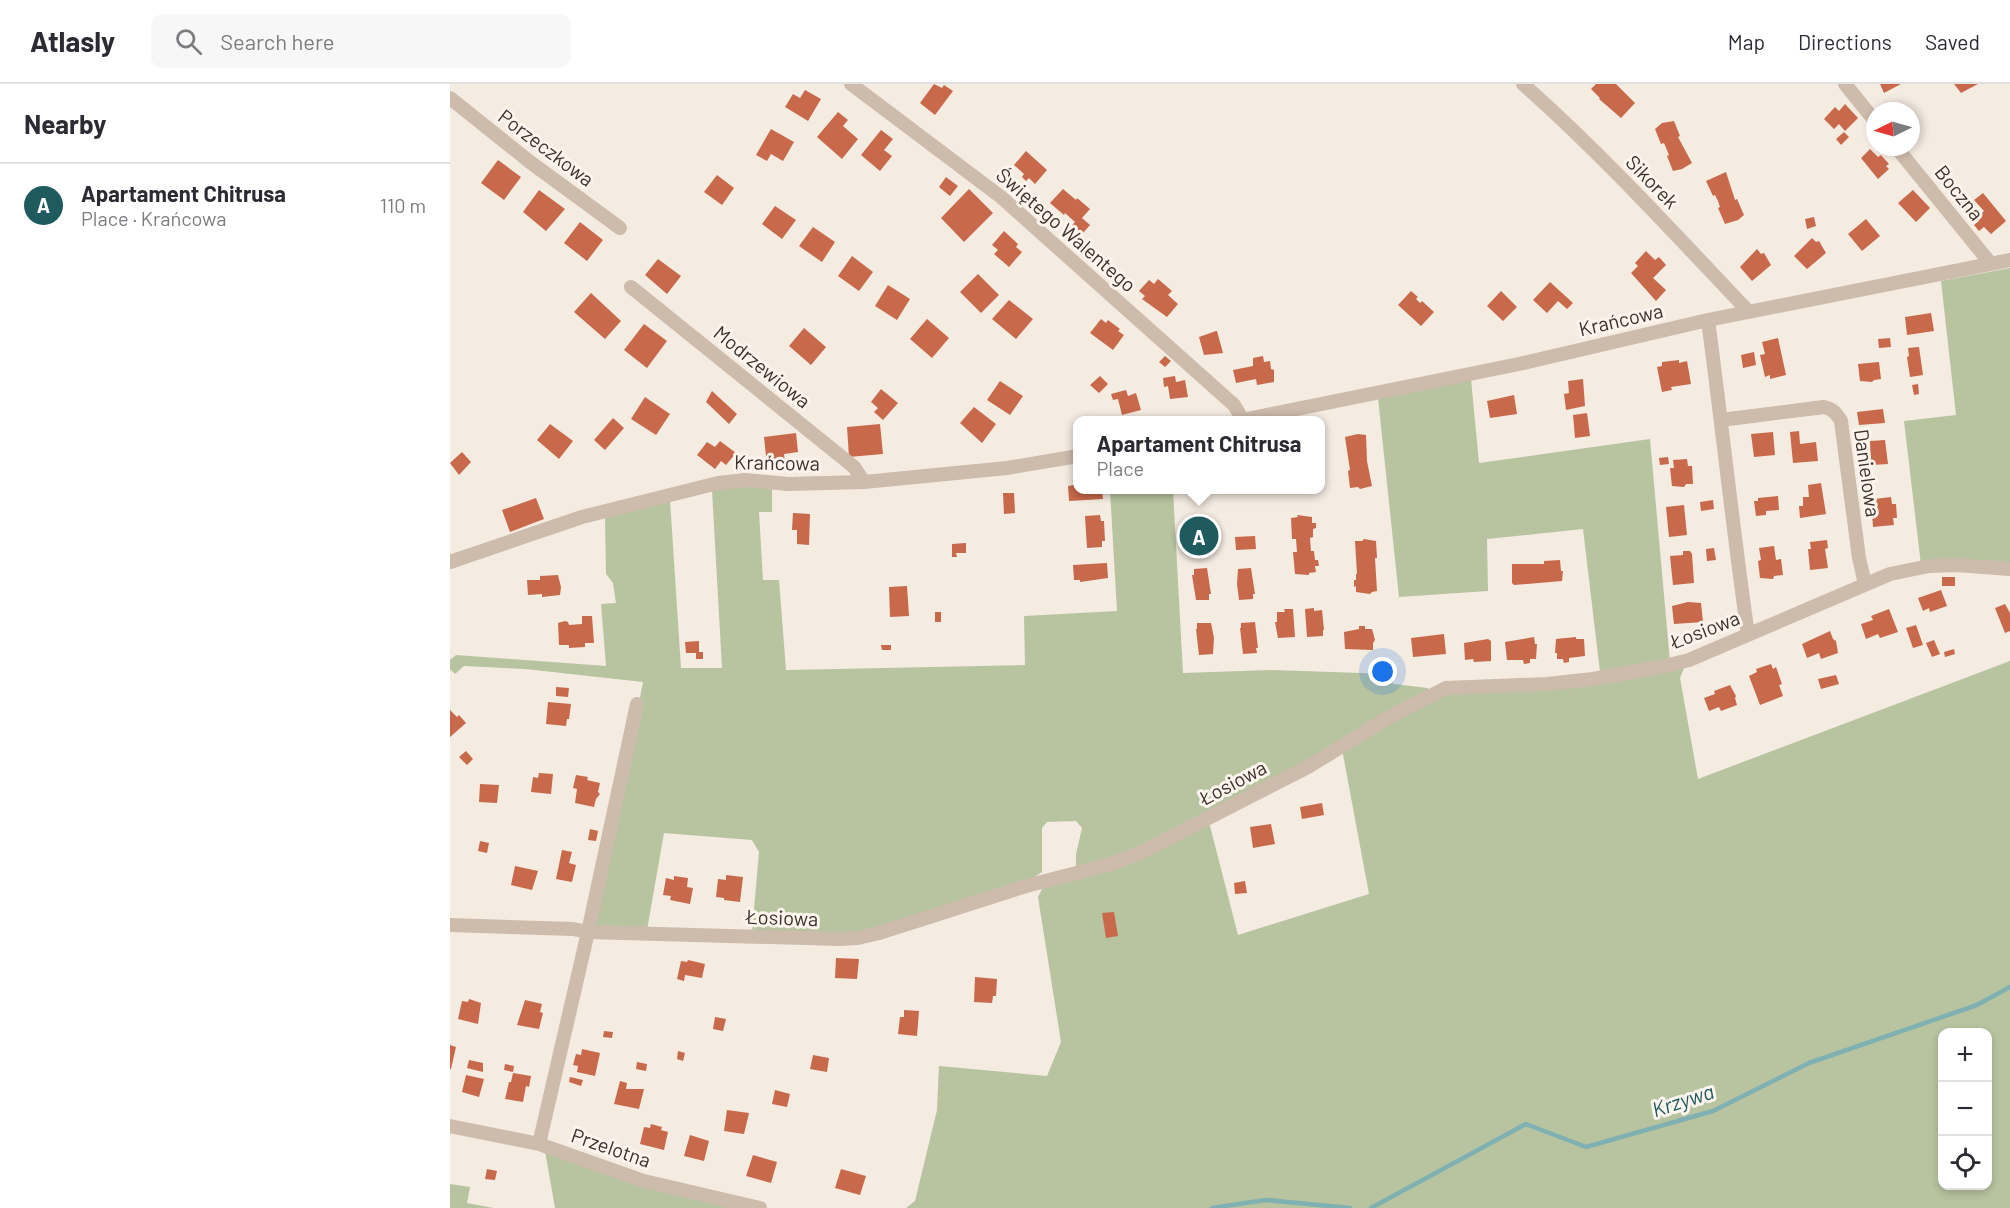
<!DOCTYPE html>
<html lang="en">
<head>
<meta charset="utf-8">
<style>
  body { margin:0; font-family:Barlow,sans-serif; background:#f7f7f7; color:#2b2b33 }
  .controls { position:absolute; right:18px; bottom:18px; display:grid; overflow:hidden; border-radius:12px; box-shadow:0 3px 9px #0003 }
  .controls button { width:54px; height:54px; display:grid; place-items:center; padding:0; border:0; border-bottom:2px solid #e1e1e2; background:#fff; color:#2b2b33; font:30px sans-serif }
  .compass { position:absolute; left:1416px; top:18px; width:54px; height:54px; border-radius:50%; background:#fff; box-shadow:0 3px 9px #0003; rotate:265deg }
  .you { position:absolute; left:933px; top:588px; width:21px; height:21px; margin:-15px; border:4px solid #fff; border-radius:50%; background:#1a73e8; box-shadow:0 0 0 9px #1a73e833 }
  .badge { display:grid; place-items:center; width:39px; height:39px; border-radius:50%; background:#1f5a5e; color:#fff; font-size:20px; font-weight:700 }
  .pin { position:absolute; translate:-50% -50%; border:3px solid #fff; box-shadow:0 2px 6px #0006 }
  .popup { position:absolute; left:623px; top:332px; width:252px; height:78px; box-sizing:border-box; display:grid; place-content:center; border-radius:12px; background:#fff; filter:drop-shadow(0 2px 4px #0005); font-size:20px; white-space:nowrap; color:#7c7c81 }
  .popup b { font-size:22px; color:#2b2b33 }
  .popup::after { content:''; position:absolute; left:50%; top:100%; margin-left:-12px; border:12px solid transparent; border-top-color:#fff }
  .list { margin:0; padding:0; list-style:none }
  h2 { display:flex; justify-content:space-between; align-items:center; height:78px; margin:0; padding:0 24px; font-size:26px }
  h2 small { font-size:20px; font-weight:400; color:#7c7c81 }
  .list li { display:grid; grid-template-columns:39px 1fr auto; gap:18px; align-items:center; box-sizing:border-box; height:84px; padding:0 24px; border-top:2px solid #e1e1e2 }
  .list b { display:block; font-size:22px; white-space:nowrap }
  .list p { margin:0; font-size:20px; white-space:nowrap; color:#7c7c81 }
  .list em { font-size:20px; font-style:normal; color:#7c7c81 }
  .icon { flex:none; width:33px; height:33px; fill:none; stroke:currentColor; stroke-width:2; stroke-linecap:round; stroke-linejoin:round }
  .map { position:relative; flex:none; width:1560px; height:1124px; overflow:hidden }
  header { display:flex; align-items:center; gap:36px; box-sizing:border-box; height:84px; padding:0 30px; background:#fff; border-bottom:2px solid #e1e1e2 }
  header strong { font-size:28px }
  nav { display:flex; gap:33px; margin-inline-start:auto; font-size:21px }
  .search { width:420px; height:54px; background:#f7f7f7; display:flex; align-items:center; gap:15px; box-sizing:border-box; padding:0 21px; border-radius:12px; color:#7c7c81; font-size:22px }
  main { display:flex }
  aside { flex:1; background:#fff }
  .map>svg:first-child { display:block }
</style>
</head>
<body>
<header>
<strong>Atlasly</strong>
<div class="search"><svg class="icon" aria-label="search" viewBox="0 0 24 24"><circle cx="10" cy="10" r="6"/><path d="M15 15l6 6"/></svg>Search here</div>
<nav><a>Map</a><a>Directions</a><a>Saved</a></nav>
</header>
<main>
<aside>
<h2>Nearby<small></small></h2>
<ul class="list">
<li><span class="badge">A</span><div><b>Apartament Chitrusa</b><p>Place · Krańcowa</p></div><em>110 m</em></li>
</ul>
</aside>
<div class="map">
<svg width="1560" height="1124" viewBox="0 0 1560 1124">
  <rect width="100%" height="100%" fill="#f4ebe1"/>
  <!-- green -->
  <path fill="#b8c4a0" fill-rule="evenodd" d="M1560,184V482L1471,481L1454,337L1506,331L1491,197Z
    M1021,295L1029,379L1200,355L1220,578L1150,588L1133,445L1037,455L1038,507L949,513L928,314Z
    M292,402L322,405V428H309L313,496H329L336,586L575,581L574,532L667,527L660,406H723L733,589L821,586L942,590L943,600L978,604V609L856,679L689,766L626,786V770L632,744L626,737L597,738L592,744V788L577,798L409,849L302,848L309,768L302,756L214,749L197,846L149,844L146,841L193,598L75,585L14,582L5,590L0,585V576L6,571L156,582L151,520L166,519L163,499L156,490L155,433L220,416L231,584H272L262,406Z
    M1560,577V1124H456L465,1117L487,1026L489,982L597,992L611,958L588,813L595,799L759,738L788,851L919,810L892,665L994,610L1234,584L1230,594L1248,695ZM1492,948H1538V1102H1492Z
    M95,1067L289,1124H105Z
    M0,1100L20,1103L17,1119L44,1124H0Z"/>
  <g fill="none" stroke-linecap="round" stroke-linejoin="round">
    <!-- stream -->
    <path stroke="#7fb0b2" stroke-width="4.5" d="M762,1124L816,1116L900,1124
      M921,1124L1076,1040L1136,1063L1263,1027L1359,979L1527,921L1560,903"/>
  </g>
  <!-- building -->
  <path fill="#c8694b" d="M484,0L492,4L494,1L503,7L485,31L470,19Z
    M1146,0H1166L1185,19L1171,34L1149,15L1150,14L1141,5Z
    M1430,0H1451L1434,9Z
    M1504,0H1528L1511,9Z
    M355,6L371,15L358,37L335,23L343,10L350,14Z
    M1395,20L1408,34L1395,47L1389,40L1384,45L1374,35L1385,23L1389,27Z
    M388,28L398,36L393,42L408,55L392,75L367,53Z
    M1224,37L1230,52L1228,53L1242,79L1232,85L1223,87L1217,72L1219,71L1214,59L1211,60L1205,45L1212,39Z
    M321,45L344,58L333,77L321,70L317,77L306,71Z
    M431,46L443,55L434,66L442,72L430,87L411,71Z
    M1394,48L1399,53L1391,61L1386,55Z
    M1420,65L1428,73L1431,71L1439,80L1436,82L1439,85L1428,95L1411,74Z
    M576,67L597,86L585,100L579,94L576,97L572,93L574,90L564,81Z
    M48,76L71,93L54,116L31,99Z
    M1276,88L1285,116L1287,115L1294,131L1288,136L1275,140L1268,124L1270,123L1268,117L1265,111L1263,112L1256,97Z
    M267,91L284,104L272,121L254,108Z
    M496,93L508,102L500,112L489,103Z
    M519,105L543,129L514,158L491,134Z
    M613,105L626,116L627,114L640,125L632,134L640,141L627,156L617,147L625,138L615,129L614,131L600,119Z
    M89,106L115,125L96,147L73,128Z
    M1463,106L1480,124L1466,138L1448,119Z
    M1533,109L1556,137L1541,150L1534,143L1529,147L1524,141L1529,137L1527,134L1534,127L1524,116Z
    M1518,112L1524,120L1514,127L1508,119Z
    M325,122L346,136L332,155L312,140Z
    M1364,133L1366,142L1357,145L1355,135Z
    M1416,135L1430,152L1412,167L1398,150Z
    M130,138L153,156L137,177L114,159Z
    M363,143L385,158L372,178L349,162Z
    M554,147L568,160L566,163L572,168L559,183L544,170L548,166L542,161Z
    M1362,154L1366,158L1369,157L1376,169L1357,185L1344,172Z
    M1307,165L1311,170L1314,169L1321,181L1302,197L1290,183Z
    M1196,167L1205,176L1209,173L1216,181L1203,194L1216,206L1206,217L1181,189L1188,182L1185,179Z
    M402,172L423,188L409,207L388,192Z
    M208,175L231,192L217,210L195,191Z
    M528,190L549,211L531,229L510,208Z
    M708,195L722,207L718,211L728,220L717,233L692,215L695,212L689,207L699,196L704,200Z
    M1100,198L1123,219L1117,225L1108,217L1097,229L1083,216Z
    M438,201L460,215L447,236L425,222Z
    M961,207L968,213L966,215L970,219L972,217L984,228L971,242L948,221Z
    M1051,207L1067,223L1053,237L1037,222Z
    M141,209L171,237L155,255L124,228Z
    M559,216L583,235L566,255L542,235Z
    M1481,229L1484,247L1457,251L1455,233Z
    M477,235L499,254L482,274L460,255Z
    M651,235L656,239L658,236L670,245L668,247L674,251L663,266L640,249Z
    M194,240L217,257L197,284L174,266Z
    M354,244L376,263L361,281L339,262Z
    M766,247H767L773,269L754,271L749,253Z
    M1328,254L1336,291L1320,295V291L1315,293L1310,271L1315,270L1312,258Z
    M1440,254L1441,263L1429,264L1428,255Z
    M1469,263L1473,291L1460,293L1457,273L1459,272L1458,264Z
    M1304,268L1306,281L1293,284L1291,271Z
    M715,272L721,277L715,283L709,278Z
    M813,272L814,278L820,277L821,285L824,286V298L807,301L806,295L786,299L783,286L803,282V274Z
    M1229,276V279L1237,277L1241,300L1221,303L1222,306L1212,308L1207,283L1212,282V278Z
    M1429,278L1431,295L1424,296L1422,298L1410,297L1408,280Z
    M650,292L658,300L649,309L640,301Z
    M725,292L726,298L735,296L738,313L720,315L718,302L714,303L713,294Z
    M1133,295L1135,322L1116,326L1114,310L1119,309L1118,297Z
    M550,297L573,312L560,331L537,316Z
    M1468,300L1469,310L1464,311L1462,301Z
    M431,305L448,319L433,336L424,328L428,324L421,318Z
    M676,306L678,312L686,309L691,326L672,331L668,315L663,316L661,310Z
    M262,307L287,330L279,340L256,318Z
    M1064,311L1067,330L1040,334L1037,317Z
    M195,313L220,330L206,351L181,335Z
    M524,323L546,340L532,359L510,339Z
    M1433,325L1435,339L1409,341L1407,328Z
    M1137,329L1140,352L1125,354L1123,331Z
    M163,334L174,344L155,366L144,356Z
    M100,340L123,357L109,375L87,356Z
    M430,340L433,370L399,373L397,343Z
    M1349,347L1350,360L1366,358L1368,377L1343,379L1340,348Z
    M1323,348L1325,371L1304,373L1301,350Z
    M346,349L348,368L334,370L335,380L317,382L314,353Z
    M908,350L916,351L917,377L922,402L910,405L908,403L900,404L898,387L900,386L895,353Z
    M1435,356L1438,380L1421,381L1420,357Z
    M270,357L286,369L276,381L271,377L265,385L247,371L257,358L265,363Z
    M12,368L21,378L9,391L0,379Z
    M1218,373L1219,380L1210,381L1209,374Z
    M1237,375L1238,382H1242L1243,400H1236L1234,403L1222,402L1220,384H1224L1223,376Z
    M624,399H627L628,406H652L653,415L619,417L618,402L624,401Z
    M1371,399L1376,430L1350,434L1349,422H1353V413H1359L1358,401Z
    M739,406H755V407L739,408Z
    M553,409H564L565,429L554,430Z
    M1328,412L1329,426L1316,427V431L1306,432L1304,417H1308V414Z
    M1441,413L1442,420H1446L1447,434H1443L1444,441L1423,443L1422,429H1426L1424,415Z
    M86,414L94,435L60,448L52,426Z
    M1263,416L1264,425L1251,427L1250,418Z
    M1234,421L1237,451L1219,453L1216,423Z
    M343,429L360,430L359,461L347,460V446H342Z
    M754,430L757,446L756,461L743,462L739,437L741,436V431Z
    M650,431L651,437H654L655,457H652V463L637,464L635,432Z
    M847,431L862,433V439H866V444L863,445V453L860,454L861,467H864L865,476H868L869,482H865L866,488L859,489V491L845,490L843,468H847L846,455H842L841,434L848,433Z
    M805,452L806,465L786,466L785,453Z
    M914,455L926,457L927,474H925L927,507L922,508L920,510L906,508V502L904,503V496H906V490H907L905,457H912Z
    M1377,456L1378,464L1375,465L1378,484L1360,486L1358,465H1361L1360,458Z
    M516,459V469H506L507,473H502V460Z
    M1324,462L1326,476L1331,475L1333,491L1324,492L1323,495L1310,494L1308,477L1311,476L1309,464Z
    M1264,464L1266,476L1257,477L1256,465Z
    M1233,467H1240L1242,470L1244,499L1223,501L1220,472L1233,471Z
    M1110,476L1111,487H1113L1112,497L1064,501L1062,499V480H1094V477Z
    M657,479L658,494L630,498V496H624L623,481Z
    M757,484L761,510H759V516H746L742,491H744V485Z
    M801,484L805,510H803V515L789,516L787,500L788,485Z
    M108,491L111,503L110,511L92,513V510L78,511L77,496H90V492Z
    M1492,493H1505V502H1492Z
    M457,502L459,532L440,533L439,503Z
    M1491,506L1497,522L1480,528L1479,524L1473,527L1468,514Z
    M1238,518L1251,519L1253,538L1224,540L1222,522Z
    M1555,520L1560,529V547L1555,549L1545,524Z
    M864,524V527L872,526L874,546H873V552L857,553L855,525Z
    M834,525H843L845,553L828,554L825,538H827V528H835Z
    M1439,525L1448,548L1430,554L1428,550L1416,555L1411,540L1423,536L1421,532Z
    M485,528H491V538H485Z
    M132,532H142L144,559H135V563L119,564V561H109L108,539L115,537L118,538L119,541L132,540Z
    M805,538L808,564H806L807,569L793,570L790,544H791V539Z
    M747,539H761L764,554L763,570L749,571L746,545H747Z
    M1466,541L1473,561L1463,564L1456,544Z
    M909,542H915V545H922L925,556L923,559V566L895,565L894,548L909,545Z
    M1380,547L1383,555L1386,557L1388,569L1371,575L1369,569L1357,574L1352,560Z
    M994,550L996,570L963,573L961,554Z
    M1084,553L1085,560H1087L1086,575H1080V579L1074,580L1073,576H1057L1055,558Z
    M1126,553V555H1134L1135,572L1119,574V578L1114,579L1113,575H1107V569H1105L1106,555Z
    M1038,555L1041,557V577L1024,578L1023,575L1015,576L1014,559Z
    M1484,556L1490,570L1482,573L1476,559Z
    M249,557V568H253V575H246V569H236L235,558Z
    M431,561H441V566H432Z
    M1504,565L1505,570L1495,573L1494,568Z
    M1321,580L1323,585L1326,583L1332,600L1329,601L1333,612L1310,621L1299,592L1307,588L1306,585Z
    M1386,591L1389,600L1371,605L1368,595Z
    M1280,601L1286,612L1285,614L1287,621L1271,627L1269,623L1259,627L1254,614L1265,610L1264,607Z
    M106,603L119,604L118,613L106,612Z
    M98,618L121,620L119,635H117L116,642L96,640Z
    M0,626L7,633L9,631L16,639L0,653Z
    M16,667L23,675L17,681L9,673Z
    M89,689L103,690L101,710L81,708L83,693L88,694Z
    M126,691L138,693L137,696L150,699L148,708L150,710L146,715L144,723L125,719L127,705L123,704Z
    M30,700L49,701L47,719L29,718Z
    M872,719L874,731L852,735L850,723Z
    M821,740L825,760L803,764L800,743Z
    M140,745L148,747L146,757L138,756Z
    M30,757L39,759L37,769L28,767Z
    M112,766L122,768L119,779L126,781L122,798L106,795Z
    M65,782L88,787L82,806L61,801Z
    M276,791L293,793L290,818L274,816V814L266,813L268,795L276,796Z
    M224,792L238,794L237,803L243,804L240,820L220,816L221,812L213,811L216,794L224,796Z
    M795,797L797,809L785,810L784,799Z
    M664,828L668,852L656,854L652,829Z
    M386,874L409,875L407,895L385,894Z
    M238,876L255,880L252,894L235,891L234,897L227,895L231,877L237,878Z
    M525,893L547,895L546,912H543L542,919L524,918Z
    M19,915L31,919L28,940L8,935L12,917L18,918Z
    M75,916L92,920L90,928L93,929L89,945L67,941Z
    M454,926L469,927L467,952L448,950L450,933H454Z
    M265,933L276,935L273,947L263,945Z
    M154,947L163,948L162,954L153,953Z
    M0,961L6,963L1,985H0Z
    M132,965L150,969L145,992L127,988L128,982L123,981L126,970L131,971Z
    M228,967L235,969L233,977L227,975Z
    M363,971L379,974L377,988L360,985Z
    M19,976L33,979V988L17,984Z
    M187,978L197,980L196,987L186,985Z
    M55,980L64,982L63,988L54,986Z
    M63,989L81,992L79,1003L76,1002L73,1018L55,1015L59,998H61Z
    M16,991L34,995L29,1013L12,1008Z
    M120,993L133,996L131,1002L119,998Z
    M170,997L177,999L176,1005H194L189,1025L164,1020Z
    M325,1006L340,1010L337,1023L322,1020Z
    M277,1026L299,1029L294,1050L274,1047Z
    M201,1040L212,1043L211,1046L218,1048L214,1066L190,1060L194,1043L200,1044Z
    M240,1051L259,1057L254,1077L234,1072Z
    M303,1071L327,1078L321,1099L296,1092Z
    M37,1085L47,1087L45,1096L35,1095Z
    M391,1085L416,1092L410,1111L385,1104Z"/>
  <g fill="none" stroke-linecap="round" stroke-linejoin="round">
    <!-- minor -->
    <path stroke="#cdbbac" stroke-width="14" d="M401,0L551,113L784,321L793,336
      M1073,0C1153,71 1225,150 1299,228
      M1395,0L1425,37
      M0,14L80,78L170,144
      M1446,63L1541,180
      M181,203L404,383L414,398
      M1258,236C1272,341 1283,446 1298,551
      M792,336L1069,280L1258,236L1560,176
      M1271,336L1374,323C1383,325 1386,329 1391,337L1409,474L1415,500
      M0,478L132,433L268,399L295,396L338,400L414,398L557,384L628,372
      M0,841L123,845L138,848L389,855L408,854L429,849L576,802L661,780L690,769L858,683L941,632L996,604L1097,600L1143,595L1215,582L1239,576L1440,490L1479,482L1507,481L1560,485
      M0,1042L89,1060L194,1097L310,1124
      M89,1060L138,848L187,620"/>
  </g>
  <g text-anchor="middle" stroke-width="6" stroke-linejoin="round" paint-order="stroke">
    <!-- street labels -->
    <g font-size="20" fill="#3b302b" stroke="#fbf5ee">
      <text transform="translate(96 64) rotate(37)" y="7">Porzeczkowa</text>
      <text transform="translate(1202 98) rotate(46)" y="7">Sikorek</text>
      <text transform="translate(1509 109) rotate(51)" y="7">Boczna</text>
      <text transform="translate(616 146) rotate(41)" y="7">Świętego Walentego</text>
      <text transform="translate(1171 236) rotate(-13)" y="7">Krańcowa</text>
      <text transform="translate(312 283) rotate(39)" y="7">Modrzewiowa</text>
      <text transform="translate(327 379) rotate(1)" y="7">Krańcowa</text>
      <text transform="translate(1417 389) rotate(82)" y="7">Danielowa</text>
      <text transform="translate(1255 546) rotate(-21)" y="7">Łosiowa</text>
      <text transform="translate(783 699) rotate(-28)" y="7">Łosiowa</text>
      <text transform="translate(332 834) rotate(2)" y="7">Łosiowa</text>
      <text transform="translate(161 1064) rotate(19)" y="7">Przelotna</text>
    </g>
    <!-- water labels -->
    <g font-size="21" font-style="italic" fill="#1f5a5e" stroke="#fbf5ee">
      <text transform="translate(1233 1017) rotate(-18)" y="7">Krzywa</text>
    </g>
  </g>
</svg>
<div class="controls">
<button>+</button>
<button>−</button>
<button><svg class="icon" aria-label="locate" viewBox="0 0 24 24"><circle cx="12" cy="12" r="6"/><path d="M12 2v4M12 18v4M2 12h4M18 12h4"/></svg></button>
</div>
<svg class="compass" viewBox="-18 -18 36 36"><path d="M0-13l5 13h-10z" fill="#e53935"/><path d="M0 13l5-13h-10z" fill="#7c7c81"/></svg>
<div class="you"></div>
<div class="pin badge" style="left:749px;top:452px">A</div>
<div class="popup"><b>Apartament Chitrusa</b>Place</div>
</div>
</main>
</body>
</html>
